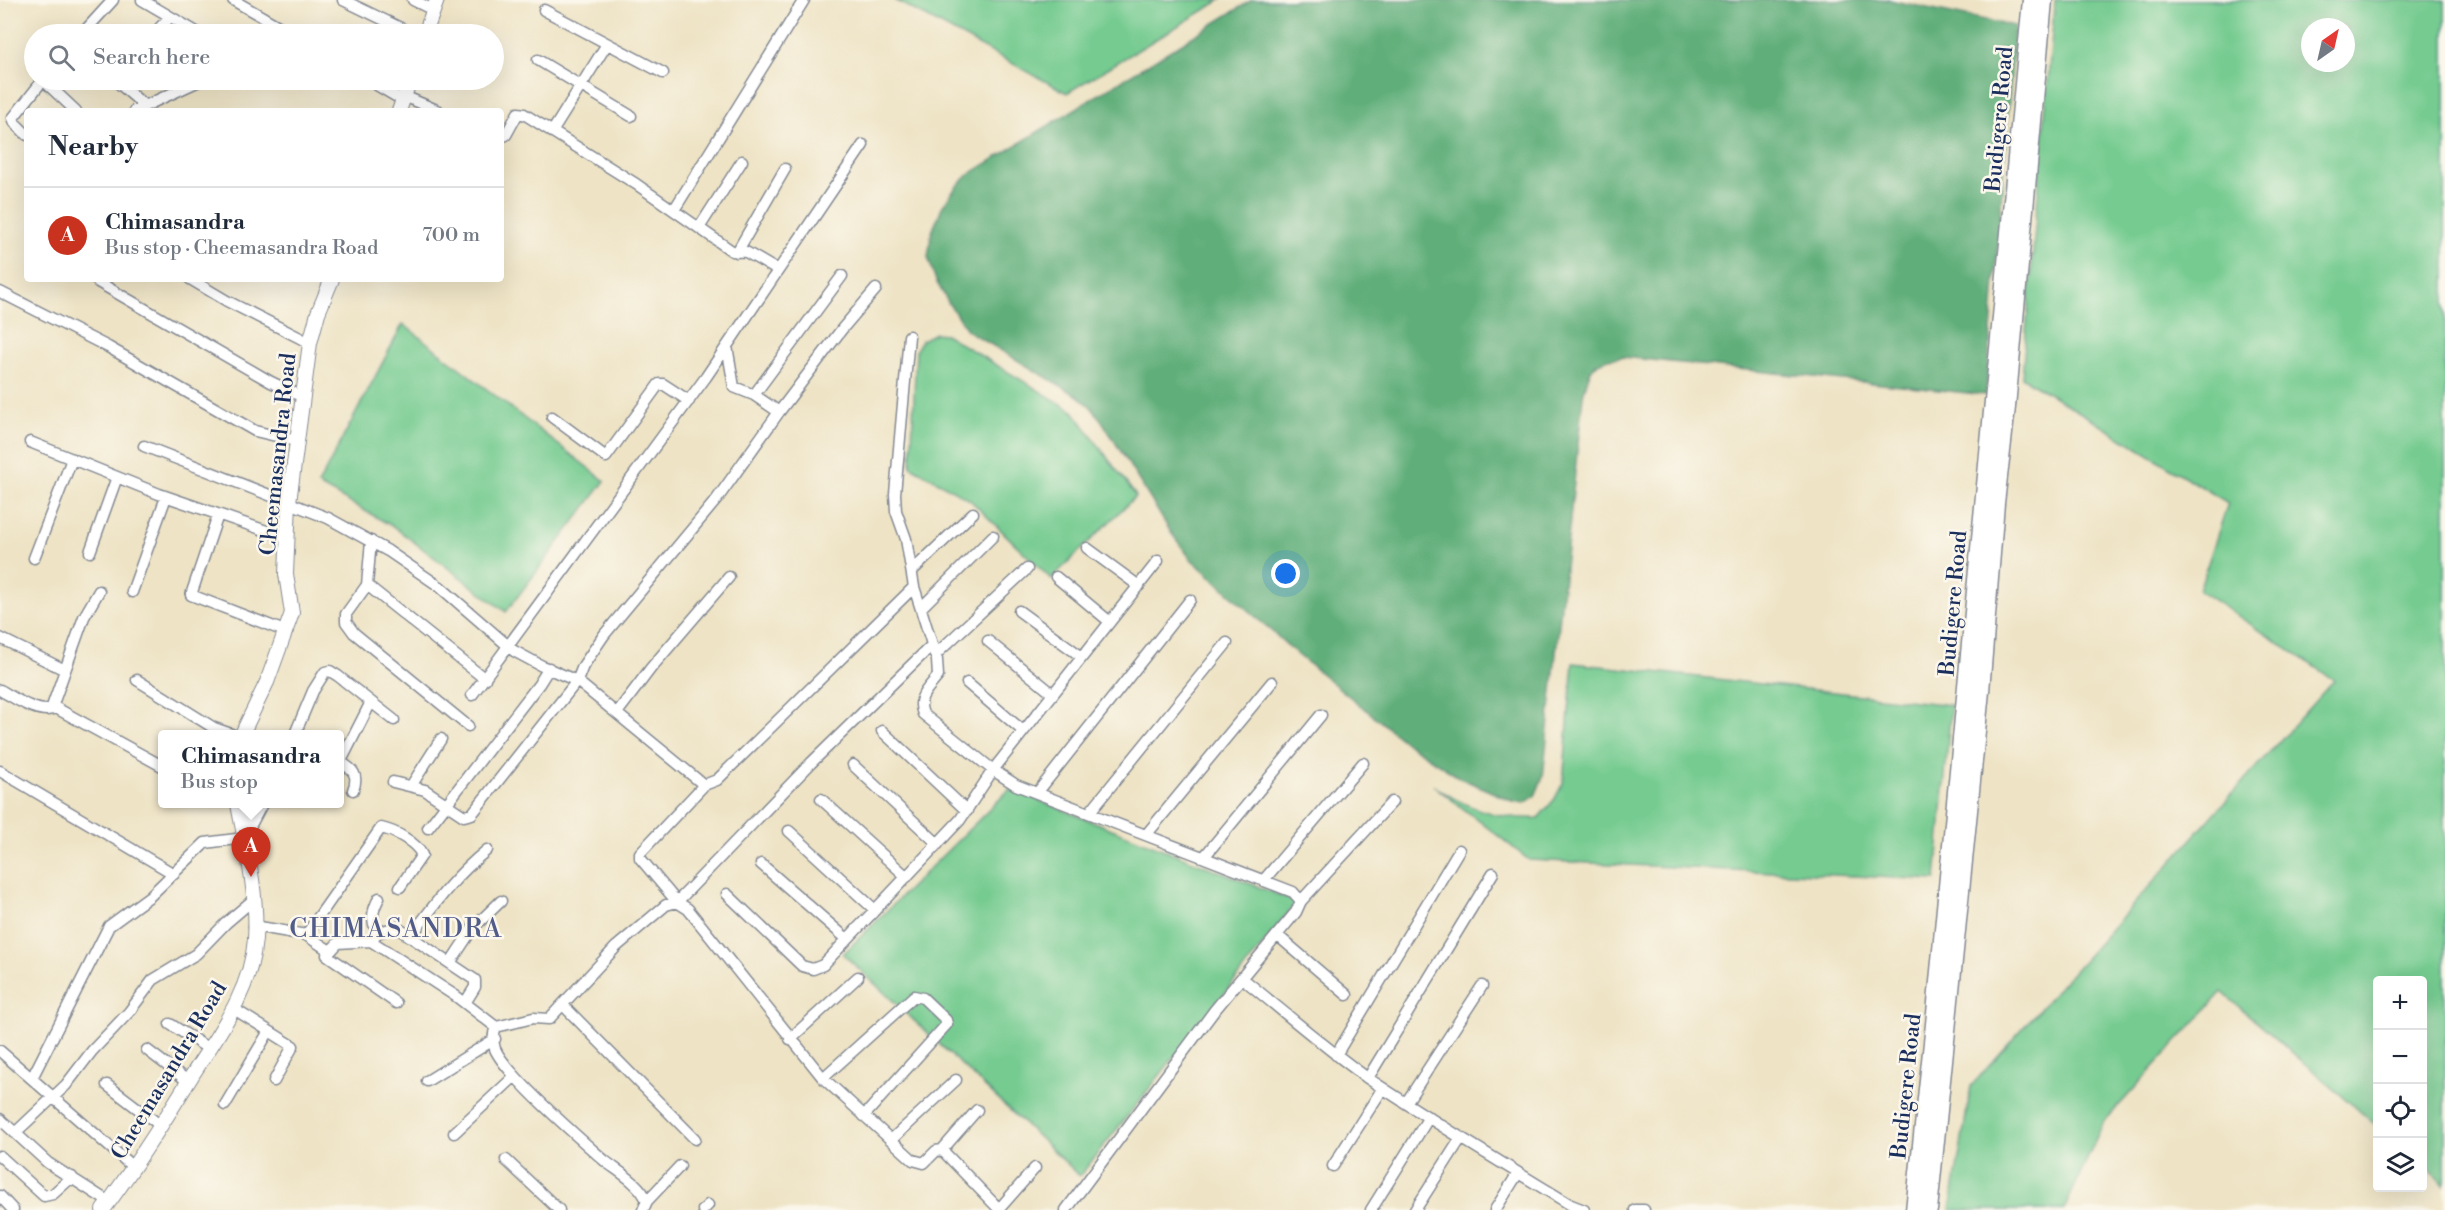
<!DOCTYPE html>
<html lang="en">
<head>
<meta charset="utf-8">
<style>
  body { margin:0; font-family:"Libre Bodoni",serif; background:#f6f6f7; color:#1f2937 }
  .controls { position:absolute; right:18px; bottom:18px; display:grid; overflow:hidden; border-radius:6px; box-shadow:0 6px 24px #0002 }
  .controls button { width:54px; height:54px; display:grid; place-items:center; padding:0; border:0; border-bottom:2px solid #e0e1e3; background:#fff; color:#1f2937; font:30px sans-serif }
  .compass { position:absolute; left:2301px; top:18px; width:54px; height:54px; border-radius:50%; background:#fff; box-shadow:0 6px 24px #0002; rotate:34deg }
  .you { position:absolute; left:1286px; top:574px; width:21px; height:21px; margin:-15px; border:4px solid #fff; border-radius:50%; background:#1a73e8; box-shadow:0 0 0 9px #1a73e833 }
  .badge { display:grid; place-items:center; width:39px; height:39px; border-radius:50%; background:#c8321e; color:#fff; font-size:20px; font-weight:700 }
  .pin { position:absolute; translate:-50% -50px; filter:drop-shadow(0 2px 3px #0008) }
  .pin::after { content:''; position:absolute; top:32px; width:21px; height:18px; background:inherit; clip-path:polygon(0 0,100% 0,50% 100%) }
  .popup { position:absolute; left:158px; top:730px; width:186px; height:78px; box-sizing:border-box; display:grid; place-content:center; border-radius:6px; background:#fff; filter:drop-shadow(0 2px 4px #0005); font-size:20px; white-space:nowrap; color:#747a83 }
  .popup b { font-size:22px; color:#1f2937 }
  .popup::after { content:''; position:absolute; left:50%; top:100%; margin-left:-12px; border:12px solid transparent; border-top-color:#fff }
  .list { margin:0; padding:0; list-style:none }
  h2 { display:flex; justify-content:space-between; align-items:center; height:78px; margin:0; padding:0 24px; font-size:26px }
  h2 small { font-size:20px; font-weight:400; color:#747a83 }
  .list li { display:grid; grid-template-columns:39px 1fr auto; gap:18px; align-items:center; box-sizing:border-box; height:96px; padding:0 24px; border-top:2px solid #e0e1e3 }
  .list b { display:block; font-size:22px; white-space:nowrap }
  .list p { margin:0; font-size:20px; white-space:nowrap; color:#747a83 }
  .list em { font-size:20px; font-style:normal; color:#747a83 }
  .icon { flex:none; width:33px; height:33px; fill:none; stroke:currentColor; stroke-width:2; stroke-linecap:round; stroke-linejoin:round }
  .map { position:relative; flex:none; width:2445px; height:1210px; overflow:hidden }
  .search { position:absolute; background:#fff; box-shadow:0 6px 24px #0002; left:24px; top:24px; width:480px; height:66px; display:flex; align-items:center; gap:15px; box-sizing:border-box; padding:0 21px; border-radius:33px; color:#747a83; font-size:22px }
  .panel { position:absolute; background:#fff; box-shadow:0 6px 24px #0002; left:24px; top:108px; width:480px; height:174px; border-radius:6px }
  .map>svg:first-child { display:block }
</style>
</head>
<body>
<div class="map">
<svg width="2445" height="1210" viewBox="0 0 2445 1210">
  <rect width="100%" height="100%" fill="#fbf7ec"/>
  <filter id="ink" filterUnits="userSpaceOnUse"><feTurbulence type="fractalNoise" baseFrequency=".0167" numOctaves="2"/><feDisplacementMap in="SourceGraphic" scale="12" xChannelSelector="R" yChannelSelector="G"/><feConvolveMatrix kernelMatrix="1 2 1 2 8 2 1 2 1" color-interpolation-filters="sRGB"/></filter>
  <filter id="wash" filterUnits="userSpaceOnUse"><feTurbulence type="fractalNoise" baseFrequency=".008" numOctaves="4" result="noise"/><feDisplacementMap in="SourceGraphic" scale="24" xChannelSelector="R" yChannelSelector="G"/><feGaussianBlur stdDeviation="1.35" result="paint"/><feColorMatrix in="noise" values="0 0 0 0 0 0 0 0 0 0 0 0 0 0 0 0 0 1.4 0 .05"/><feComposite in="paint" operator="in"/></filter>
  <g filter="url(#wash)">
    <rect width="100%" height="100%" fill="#eee3c5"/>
    <!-- green -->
    <path fill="#75cb90" stroke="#487d77" stroke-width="1.5" fill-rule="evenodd" d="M895,0H1221L1067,93Z
      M2055,0H2445V1185L2423,1165L2422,980H2378L2377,1126L2222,992L2104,1122L2064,1210H1950L1971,1086L2334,680L2199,590L2228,503L2022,377ZM2310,27H2346V63H2310Z
      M403,324L605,481L506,612L394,527L318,485Z
      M935,333L945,334L1073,411L1136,496L1051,579L970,500L911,466L916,350L922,340Z
      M1573,663L1951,705L1936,880L1529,860L1433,785C1465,808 1499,820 1538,818L1554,800L1563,783Z
      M1010,789L1297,902L1080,1176L843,954Z"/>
    <!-- forest -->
    <path fill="#60af7a" stroke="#3e6f6c" stroke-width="1.5" d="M1252,0H1889L2015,26L1986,395L1623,357C1592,359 1590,368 1583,396L1543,777L1535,796L1525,803L1512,801L1460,778L1408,744L1297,654L1191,559L1172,534L1102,421L1091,407L1078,396L968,331L951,307L936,281L928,257L932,232L942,207L957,186L971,173Z"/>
  </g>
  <g filter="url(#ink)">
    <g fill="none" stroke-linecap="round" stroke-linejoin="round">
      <defs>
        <path id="minor" d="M142,0L200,34
          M233,0L292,34
          M343,0L413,34
          M413,0L433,10
          M544,10L663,73
          M82,34L113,0
          M154,34L170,17
          M538,60L631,116
          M43,80L76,111
          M115,80L145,106
          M368,80L402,100
          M404,96L439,111
          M134,111L201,80
          M552,132L607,44
          M27,135L15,123L13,118L43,80
          M501,137L506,135L518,113L524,114L636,184L732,251L746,252L777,270
          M674,210L804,0
          M699,228L742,161
          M737,252L785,169
          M190,279L227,301L310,343
          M98,282L271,382L303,397
          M0,292L108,347L255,431L297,441
          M909,336L895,494L896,511L906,539L914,587L937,660L938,676C928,689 916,697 923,714L993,770L1016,785L1293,892L1301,901L1296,912L1214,1011L1066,1210
          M727,346L734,387L754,395L779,412
          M754,395L842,276
          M552,417L606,457L659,384H663L689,401
          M30,442L159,494L287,538
          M144,446L328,518L388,551L439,586L514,651L542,666L577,681L704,785L717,780L914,587
          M218,515L191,595L287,632
          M371,541L367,585L346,614V622L354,633L468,726
          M1087,548L1139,586
          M90,552L117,477
          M34,558L72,459
          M912,571L973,513
          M1056,577L1110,622
          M367,585L485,679
          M99,591L84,617L53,704L56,708L162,766
          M132,592L166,497
          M921,608L993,536
          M1019,611L1082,657
          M0,638L65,670
          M988,641L1053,694
          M935,655L1027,569
          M137,680L214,728L231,734
          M967,683L1023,731
          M0,690C15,698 39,716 56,708
          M472,695L706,377L863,145
          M617,713L651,668L729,577
          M882,731L967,811
          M295,734L313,691L325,672L330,671L338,676L394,720
          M340,762C353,769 359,775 353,790
          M340,763L371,702
          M853,765L938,844
          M0,771L174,874
          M393,782L425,790L464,816L472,814L577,681L583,666L604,635L717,499L779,412L842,329L876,289
          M704,785L640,853V858L677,902L811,763L931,646
          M411,786L441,739
          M1037,793L1190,600
          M821,799L907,877
          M1089,813L1227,643
          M428,828L539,684L549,668
          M789,831L875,910
          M1146,835L1272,682
          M1204,857L1321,715
          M761,864L847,939
          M1263,881L1363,763
          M727,894L802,966L813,969L823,965L960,820L993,770L1158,561
          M1301,901L1392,802
          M254,926L306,935L330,951
          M377,933C371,919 372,911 379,898
          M306,935L381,828C395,831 416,842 422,855L400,887
          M1277,935L1347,995
          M411,936C437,901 453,878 487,850
          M371,941L377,933L396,927L475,980V987L465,1003
          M450,963L473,928L501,901
          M1242,978C1283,1011 1323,1046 1366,1077C1433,1122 1502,1163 1571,1205L1584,1210
          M396,1003L327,955L338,943L371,941L457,997L496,1027
          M563,1005L695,1139
          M234,1009L293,1046L274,1081
          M170,1024L209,1049
          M496,1027L533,1018L549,1019L616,947L666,905L677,902L688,909L823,1078L913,1160L924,1163L936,1151L942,1150L1000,1210
          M496,1027C493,1033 493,1043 495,1049C507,1076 580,1139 605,1161C619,1172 641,1184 647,1201L643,1210
          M790,1039L858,977
          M147,1050L189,1082
          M0,1051L134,1168
          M1336,1055L1459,850
          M32,1078L109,926L150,896L205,843L244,838L262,804
          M823,1078L914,996L923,998L946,1020L947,1024L864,1116
          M1368,1078L1493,873
          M427,1081L495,1039
          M107,1085L161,1126
          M1406,1103L1482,986
          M225,1105L269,1031
          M0,1119L48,1163L109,1202
          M15,1133L66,1085L92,1051L129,1012L153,980L196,954L226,923L253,900
          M454,1133L515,1076
          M892,1139L956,1080
          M942,1150L977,1110
          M0,1156L44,1196L53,1194L72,1177
          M506,1160L559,1210
          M1333,1166L1383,1088
          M0,1196L13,1210
          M647,1201L680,1166
          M999,1209L1035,1168
          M703,1210L708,1205
          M1371,1210L1429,1117
          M1415,1210L1461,1138
          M1495,1210L1518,1173
          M1635,1210H1644"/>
        <path id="tertiary" d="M425,34L437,0
          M399,111L410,80
          M242,734L267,682L292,613L286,574L289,502L310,343L318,313L332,279
          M103,1210C135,1167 163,1123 191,1077C218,1034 251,992 255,939C258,894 246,847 238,804"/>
        <path id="primary" d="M1914,1210L1934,1024L2031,0
          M1929,1210L1981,691L1996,503L2007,407L2044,0"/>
      </defs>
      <!-- minor casing -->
      <use href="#minor" stroke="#848992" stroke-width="13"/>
      <!-- tertiary casing -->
      <use href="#tertiary" stroke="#848992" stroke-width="16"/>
      <!-- primary casing -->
      <use href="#primary" stroke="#848992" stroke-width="19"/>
      <!-- minor -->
      <use href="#minor" stroke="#fff" stroke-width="10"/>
      <!-- tertiary -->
      <use href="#tertiary" stroke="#fff" stroke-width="14"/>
      <!-- primary -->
      <use href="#primary" stroke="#fff" stroke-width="16"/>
    </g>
  </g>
  <g text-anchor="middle" stroke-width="5" stroke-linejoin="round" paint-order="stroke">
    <!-- street labels -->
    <g font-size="22" fill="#1b2f5e" stroke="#fbf7ec">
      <text transform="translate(1998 119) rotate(-85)" y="8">Budigere Road</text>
      <text transform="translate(277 454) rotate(-84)" y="8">Cheemasandra Road</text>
      <text transform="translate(1952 603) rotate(-85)" y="8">Budigere Road</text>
      <text transform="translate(168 1070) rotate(-59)" y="8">Cheemasandra Road</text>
      <text transform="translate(1905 1086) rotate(-84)" y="8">Budigere Road</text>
    </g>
    <!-- quarter labels -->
    <g font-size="26" letter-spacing="1.5" fill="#515c8a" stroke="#fbf7ec">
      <text x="396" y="937">CHIMASANDRA</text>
    </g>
  </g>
</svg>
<div class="controls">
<button>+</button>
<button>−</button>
<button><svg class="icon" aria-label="locate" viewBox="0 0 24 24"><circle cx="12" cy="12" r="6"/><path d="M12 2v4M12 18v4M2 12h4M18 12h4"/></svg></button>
<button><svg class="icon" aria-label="layers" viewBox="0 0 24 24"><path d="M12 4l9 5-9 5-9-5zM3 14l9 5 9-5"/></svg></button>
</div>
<svg class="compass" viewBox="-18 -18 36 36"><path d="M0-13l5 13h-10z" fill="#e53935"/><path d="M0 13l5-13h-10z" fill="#747a83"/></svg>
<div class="you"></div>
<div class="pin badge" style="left:251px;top:877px">A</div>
<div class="popup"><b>Chimasandra</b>Bus stop</div>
<div class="search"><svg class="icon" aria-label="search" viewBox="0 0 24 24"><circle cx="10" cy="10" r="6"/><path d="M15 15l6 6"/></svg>Search here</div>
<section class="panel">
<h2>Nearby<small></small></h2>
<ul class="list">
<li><span class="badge">A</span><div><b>Chimasandra</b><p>Bus stop · Cheemasandra Road</p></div><em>700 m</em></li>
</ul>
</section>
</div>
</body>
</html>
